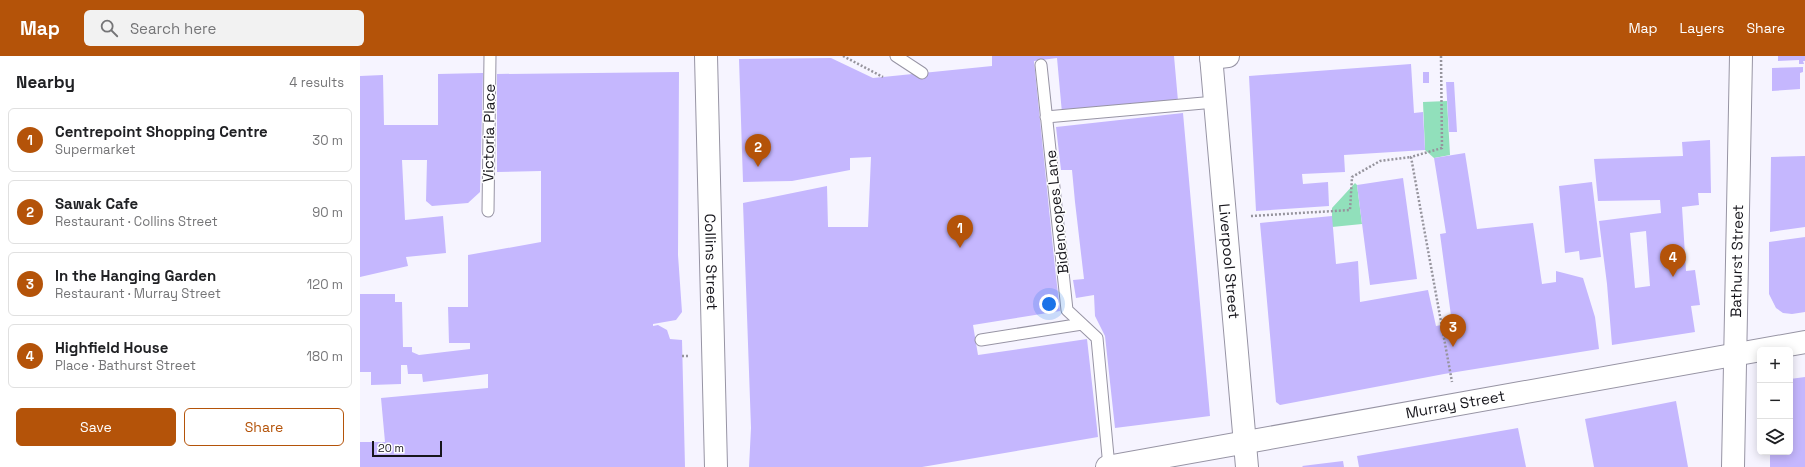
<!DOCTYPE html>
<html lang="en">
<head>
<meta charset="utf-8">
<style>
  body { margin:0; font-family:"Space Grotesk",sans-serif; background:#f2f2f2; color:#202124 }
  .controls { position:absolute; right:12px; bottom:12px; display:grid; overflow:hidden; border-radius:6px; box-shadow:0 2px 10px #0003 }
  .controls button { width:36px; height:36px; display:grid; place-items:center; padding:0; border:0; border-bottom:1px solid #e0e0e0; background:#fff; color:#202124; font:20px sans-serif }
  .scale { position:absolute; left:12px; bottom:10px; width:70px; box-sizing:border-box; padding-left:4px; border:2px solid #17161c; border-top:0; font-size:11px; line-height:14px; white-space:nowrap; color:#17161c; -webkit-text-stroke:3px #fff; paint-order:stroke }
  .you { position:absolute; left:689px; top:248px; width:14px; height:14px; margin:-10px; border:3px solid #fff; border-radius:50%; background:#1a73e8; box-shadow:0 0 0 6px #1a73e833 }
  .badge { display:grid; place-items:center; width:26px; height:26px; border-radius:50%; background:#b45309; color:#fff; font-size:13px; font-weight:700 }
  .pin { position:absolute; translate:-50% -33px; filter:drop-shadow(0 1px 2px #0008) }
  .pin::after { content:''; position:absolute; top:21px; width:14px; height:12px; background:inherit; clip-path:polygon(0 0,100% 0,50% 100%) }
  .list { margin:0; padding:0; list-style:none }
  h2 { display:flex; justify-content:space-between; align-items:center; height:52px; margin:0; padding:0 16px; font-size:17px }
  h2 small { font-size:13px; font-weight:400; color:#757577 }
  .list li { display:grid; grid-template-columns:26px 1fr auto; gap:12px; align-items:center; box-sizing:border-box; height:64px; margin:0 8px 8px; padding:0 8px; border:1px solid #e0e0e0; border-radius:6px }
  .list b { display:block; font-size:15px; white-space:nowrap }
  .list p { margin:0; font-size:13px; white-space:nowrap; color:#757577 }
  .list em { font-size:13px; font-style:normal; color:#757577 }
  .actions { display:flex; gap:8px; padding:12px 16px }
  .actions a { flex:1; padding:9px 0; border:1px solid #b45309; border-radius:6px; text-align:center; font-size:14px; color:#b45309 }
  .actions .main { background:#b45309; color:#fff }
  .icon { flex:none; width:22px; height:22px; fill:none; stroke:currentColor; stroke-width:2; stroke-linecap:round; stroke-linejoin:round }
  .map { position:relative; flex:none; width:1445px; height:411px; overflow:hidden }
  header { display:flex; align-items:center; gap:24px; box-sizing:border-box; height:56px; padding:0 20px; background:#b45309; color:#fff }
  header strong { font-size:19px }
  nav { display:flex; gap:22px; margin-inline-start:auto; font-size:14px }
  .search { width:280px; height:36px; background:#f2f2f2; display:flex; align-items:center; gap:10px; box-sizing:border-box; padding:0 14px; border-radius:6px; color:#757577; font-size:15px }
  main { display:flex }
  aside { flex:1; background:#fff }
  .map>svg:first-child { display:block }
</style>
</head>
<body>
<header>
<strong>Map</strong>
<div class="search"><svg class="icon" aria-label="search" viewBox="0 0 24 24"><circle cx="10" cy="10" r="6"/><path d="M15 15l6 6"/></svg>Search here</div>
<nav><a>Map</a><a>Layers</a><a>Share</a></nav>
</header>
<main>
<aside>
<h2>Nearby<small>4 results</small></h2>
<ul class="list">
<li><span class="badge">1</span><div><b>Centrepoint Shopping Centre</b><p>Supermarket</p></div><em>30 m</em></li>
<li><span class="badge">2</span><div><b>Sawak Cafe</b><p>Restaurant · Collins Street</p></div><em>90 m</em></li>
<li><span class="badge">3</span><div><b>In the Hanging Garden</b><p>Restaurant · Murray Street</p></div><em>120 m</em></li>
<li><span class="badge">4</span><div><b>Highfield House</b><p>Place · Bathurst Street</p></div><em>180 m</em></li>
</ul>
<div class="actions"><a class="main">Save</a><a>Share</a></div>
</aside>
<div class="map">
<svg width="1445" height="411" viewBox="0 0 1445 411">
  <rect width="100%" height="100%" fill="#f6f4ff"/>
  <!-- green -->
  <path fill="#91e0bb" d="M1087,45L1090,99L1074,102L1065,94L1063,46Z
    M995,127L997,129L1002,168L972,171V152Z"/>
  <!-- building -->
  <path fill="#c5b7fe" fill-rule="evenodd" d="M632,0H814L818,45L702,57L697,2L674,5L695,212L700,255L613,269L618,299L727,283L738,381L562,411H389L391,372L383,147L467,130L468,171H508L511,101L490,102V114L432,125L383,126L379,3L471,2L513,22L632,10Z
    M1418,0H1445V5H1443L1444,8H1439V4L1418,5Z
    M1051,8L1054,57L1063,56L1065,94L984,99L985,116L942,118L943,128L968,126L969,150L896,155L889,20Z
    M1443,11V16L1440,17V33L1412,35V12Z
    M319,16L318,199L322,256L316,264L293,268V270L298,269L307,274L310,283L322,284L325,411H0V386H25L21,342L128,332V318L63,326L62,318H48L47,309H41V328L11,329V316H0V238H35V246H42L43,291H52V296L59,299L110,293V287H89L88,251H108V199L181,186V115L137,116V18Z
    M1063,16H1069V27H1063Z
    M123,17L120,136L108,147L72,150L66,145L67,104H42L45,164L83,160L86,197L46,201L48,210L0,221V20L23,19L24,69H78V18Z
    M1086,26H1094L1097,76H1089Z
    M823,57L850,360L755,372L745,280L735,260L734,239L716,242L713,224L724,223L715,146L712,114H701L696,71Z
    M1350,84L1351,137H1338L1339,149L1322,151L1326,215L1335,214L1340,249L1331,250L1335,276L1252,289L1247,228L1239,165L1301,157L1300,144L1238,145L1234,103L1323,100L1322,86ZM1286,175L1290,230L1275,232L1270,177Z
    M1105,97L1117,173L1173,167L1182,228L1196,226V215L1223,222L1235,261L1239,293L1084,318L920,349L916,346L900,167L972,160L976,208L998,205L1000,246L1068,234L1076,270L1092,267L1080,178L1086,177L1074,102Z
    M1445,100V171L1410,176L1411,101Z
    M1043,122L1057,223L1010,229L997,129Z
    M1232,126L1241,201L1220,204L1219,195L1205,197L1199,130Z
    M1445,181V256L1432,258L1423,257L1416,252L1409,238V186Z
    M1445,321V411H1410V396H1430V323Z
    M1316,345L1328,411H1234L1225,363Z
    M1158,372L1166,411H999L997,400Z
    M983,405L984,411H943L942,410Z"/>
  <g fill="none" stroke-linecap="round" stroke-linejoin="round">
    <defs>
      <path id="lane" d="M536,0L562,17
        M681,9L707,254L737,282L749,411
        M686,61L855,46
        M128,155L130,0
        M621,284L722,268"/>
      <g id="street">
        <path id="s1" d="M346,0L356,411"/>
        <path d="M851,2L868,0"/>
      </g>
      <g id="secondary">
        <path id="s2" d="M851,0L887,411"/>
        <path id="s3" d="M747,411L1445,286"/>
        <path id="s4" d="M1373,411L1381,0"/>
      </g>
    </defs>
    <!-- lane casing -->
    <use href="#lane" stroke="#9794a4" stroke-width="13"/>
    <!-- street casing -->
    <use href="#street" stroke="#9794a4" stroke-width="24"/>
    <!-- secondary casing -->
    <use href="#secondary" stroke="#9794a4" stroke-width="24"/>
    <!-- path -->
    <path stroke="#96949d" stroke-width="2.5" stroke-dasharray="2 2" stroke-linecap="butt" d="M483,0L523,21
      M1081,0L1082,92L1051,101L1092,326
      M891,160L990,154L992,121L1020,105L1051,101
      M322,300H329"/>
    <!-- lane -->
    <use href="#lane" stroke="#fff" stroke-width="11"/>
    <!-- street -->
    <use href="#street" stroke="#fff" stroke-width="22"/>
    <!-- secondary -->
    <use href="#secondary" stroke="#fff" stroke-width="22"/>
  </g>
  <g text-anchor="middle" stroke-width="3" stroke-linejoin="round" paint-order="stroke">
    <!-- street labels -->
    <g font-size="15" fill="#17161c" stroke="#fff">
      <text transform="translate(129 77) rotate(-89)" y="5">Victoria Place</text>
      <text transform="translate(697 156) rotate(-96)" y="5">Bidencopes Lane</text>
      <text dy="5" stroke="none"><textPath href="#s2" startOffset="206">Liverpool Street</textPath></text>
      <text dy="5" stroke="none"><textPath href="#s1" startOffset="206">Collins Street</textPath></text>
      <text dy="5" stroke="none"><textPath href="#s4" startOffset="206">Bathurst Street</textPath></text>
      <text dy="5" stroke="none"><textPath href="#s3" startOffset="354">Murray Street</textPath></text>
    </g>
  </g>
</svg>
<div class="controls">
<button>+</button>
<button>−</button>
<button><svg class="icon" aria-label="layers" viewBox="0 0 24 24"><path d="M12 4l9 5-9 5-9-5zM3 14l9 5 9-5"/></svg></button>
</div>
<div class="scale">20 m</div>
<div class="you"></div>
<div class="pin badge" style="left:600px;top:192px">1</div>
<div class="pin badge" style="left:398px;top:111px">2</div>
<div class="pin badge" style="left:1093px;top:291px">3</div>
<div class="pin badge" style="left:1313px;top:221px">4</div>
</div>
</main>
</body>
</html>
